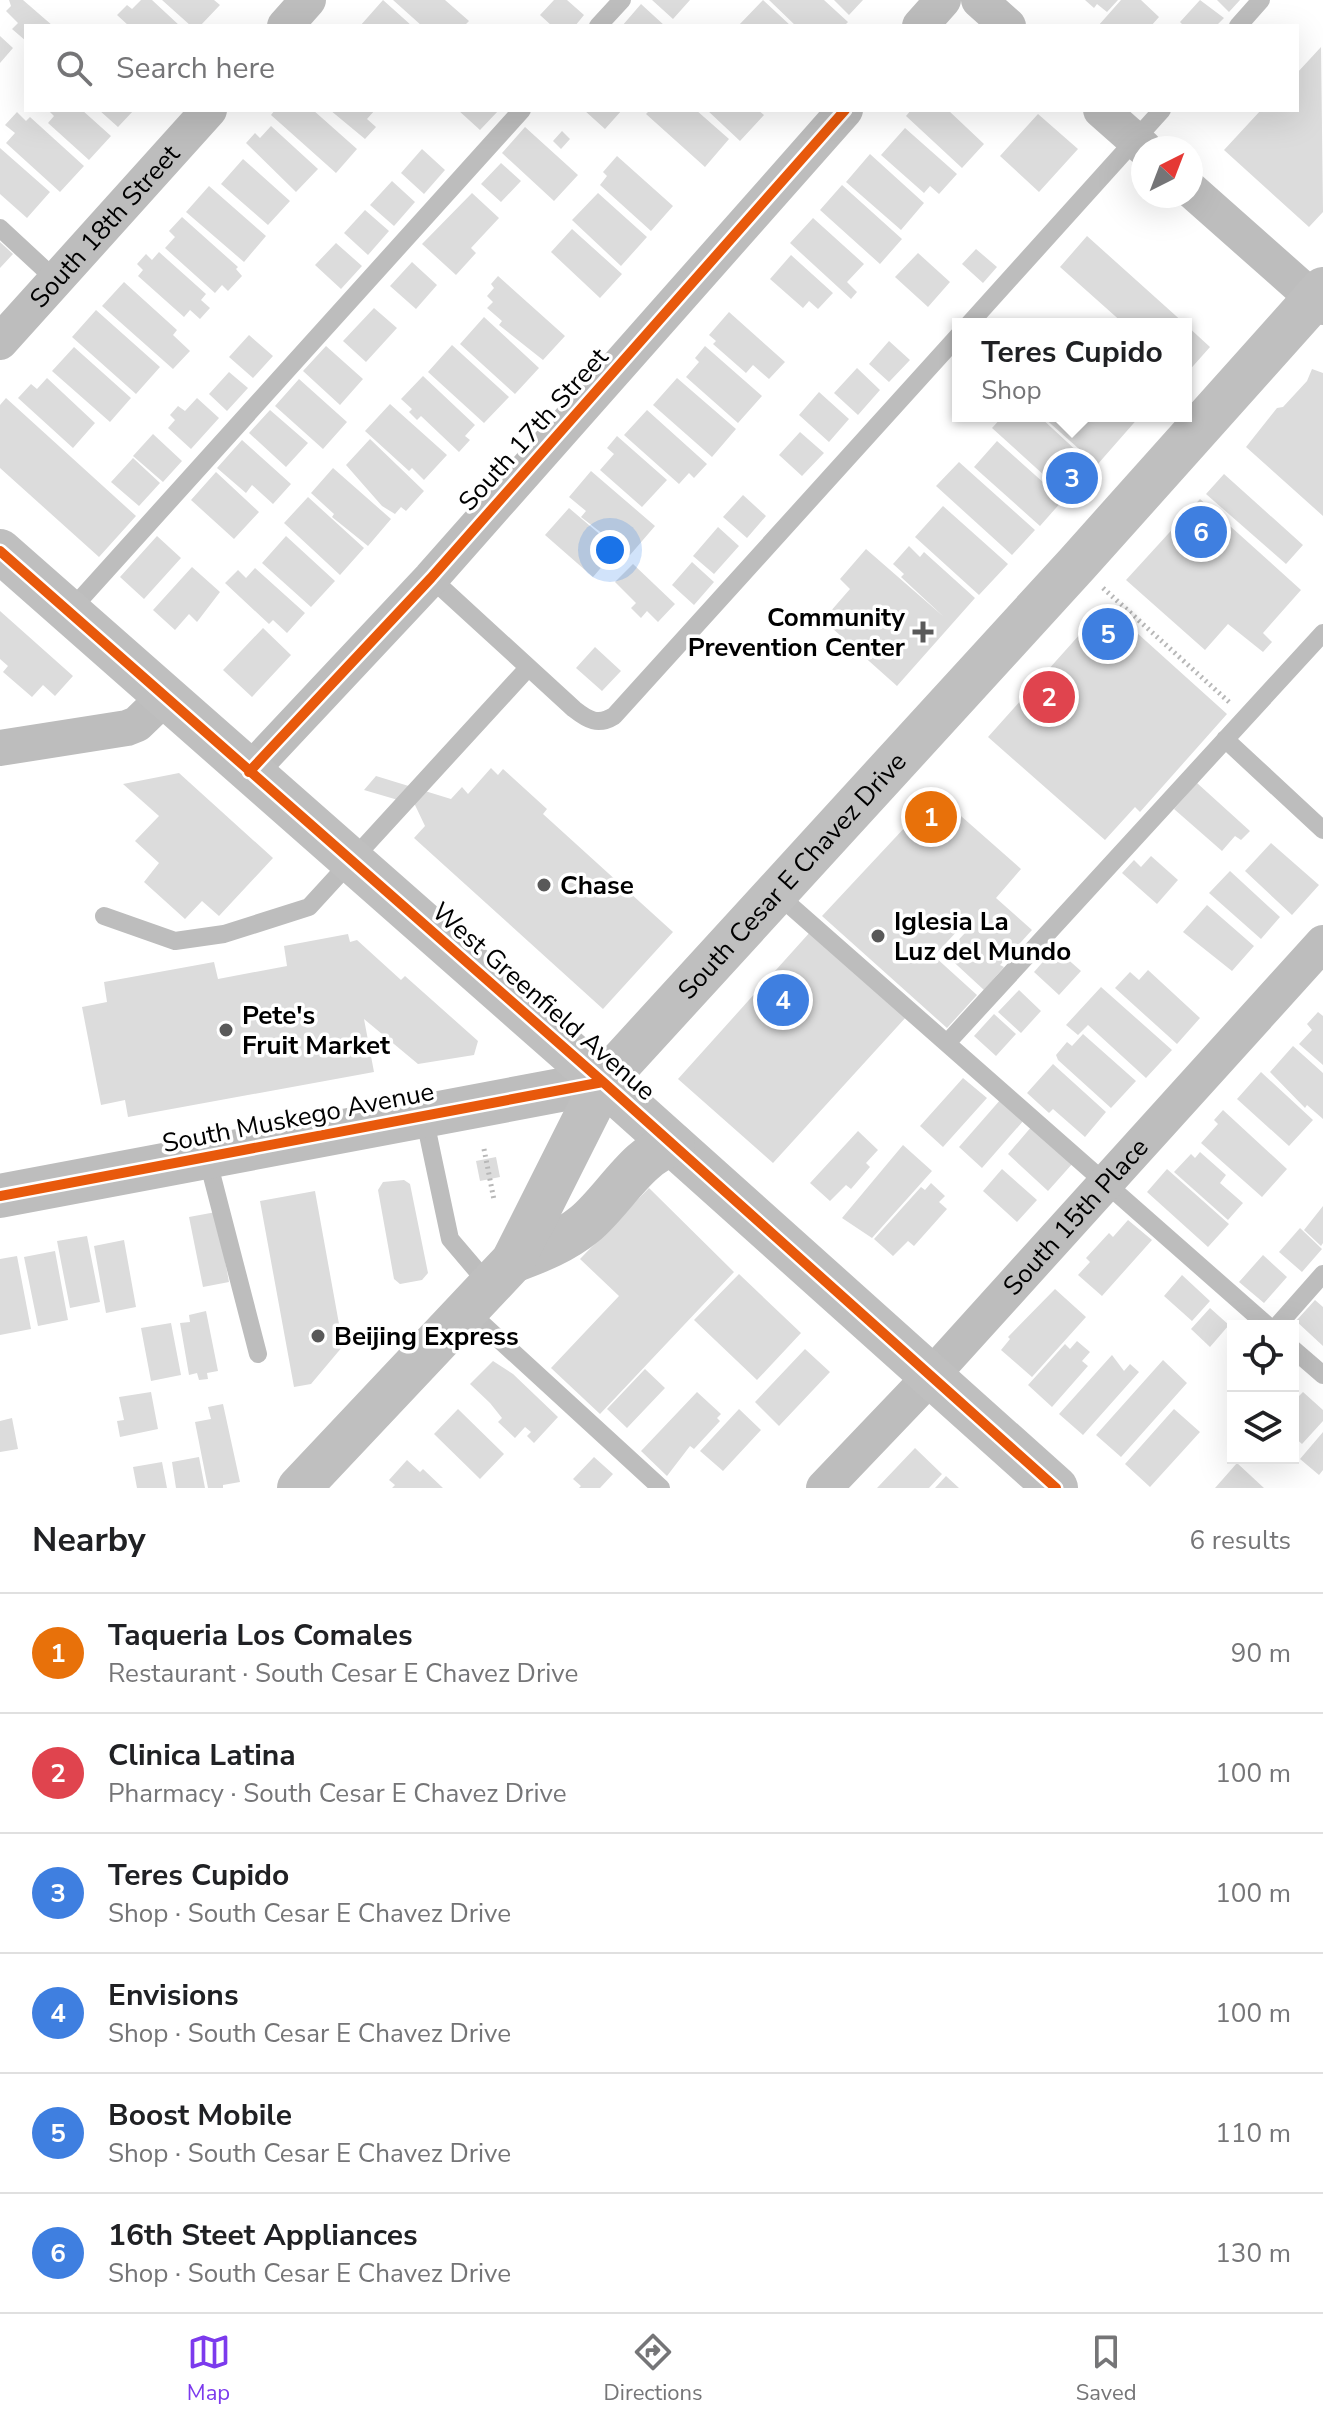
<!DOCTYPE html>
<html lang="en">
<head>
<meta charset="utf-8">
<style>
  body { margin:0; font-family:"Nunito Sans",sans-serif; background:#f6f6f6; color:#202124 }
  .controls { position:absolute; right:24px; bottom:24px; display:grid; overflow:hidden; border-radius:0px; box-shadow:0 8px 32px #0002 }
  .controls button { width:72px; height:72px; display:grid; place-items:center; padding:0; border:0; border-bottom:2px solid #e0e0e0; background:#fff; color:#202124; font:40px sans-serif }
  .compass { position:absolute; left:1131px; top:136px; width:72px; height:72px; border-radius:50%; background:#fff; box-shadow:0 8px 32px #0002; rotate:42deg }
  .you { position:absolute; left:610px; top:550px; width:28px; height:28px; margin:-20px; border:6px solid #fff; border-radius:50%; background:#1a73e8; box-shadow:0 0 0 12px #1a73e833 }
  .badge { display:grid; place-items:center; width:52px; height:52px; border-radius:50%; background:#7c3aed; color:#fff; font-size:26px; font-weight:700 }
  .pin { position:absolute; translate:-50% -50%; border:4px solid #fff; box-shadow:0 2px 8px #0006 }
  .popup { position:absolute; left:952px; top:318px; width:240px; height:104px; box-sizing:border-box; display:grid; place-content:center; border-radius:0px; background:#fff; filter:drop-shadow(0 2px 6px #0005); font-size:26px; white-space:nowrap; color:#757577 }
  .popup b { font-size:30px; color:#202124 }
  .popup::after { content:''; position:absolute; left:50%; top:100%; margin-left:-16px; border:16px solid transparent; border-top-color:#fff }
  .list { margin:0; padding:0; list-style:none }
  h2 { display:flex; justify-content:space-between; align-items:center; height:104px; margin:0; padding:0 32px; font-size:34px }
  h2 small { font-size:26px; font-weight:400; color:#757577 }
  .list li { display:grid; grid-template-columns:52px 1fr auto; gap:24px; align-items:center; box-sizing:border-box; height:120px; padding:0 32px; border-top:2px solid #e0e0e0 }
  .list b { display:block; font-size:30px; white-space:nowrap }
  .list p { margin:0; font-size:26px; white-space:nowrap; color:#757577 }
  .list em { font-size:26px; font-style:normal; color:#757577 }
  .icon { flex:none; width:44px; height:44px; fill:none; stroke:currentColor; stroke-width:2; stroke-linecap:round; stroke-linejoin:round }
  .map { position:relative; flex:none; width:1323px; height:1488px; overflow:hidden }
  .search { position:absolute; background:#fff; box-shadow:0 8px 32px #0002; left:24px; right:24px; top:24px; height:88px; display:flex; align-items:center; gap:20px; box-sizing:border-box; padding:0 28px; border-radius:0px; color:#757577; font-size:30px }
  .sheet { height:824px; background:#fff }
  nav { display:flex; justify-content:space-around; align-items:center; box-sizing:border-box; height:112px; border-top:2px solid #e0e0e0; background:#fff; font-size:22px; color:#757577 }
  nav a { display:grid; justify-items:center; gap:4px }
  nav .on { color:#7c3aed }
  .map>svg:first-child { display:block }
</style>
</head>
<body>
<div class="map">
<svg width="1323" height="1488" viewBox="0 0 1323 1488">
  <rect width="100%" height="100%" fill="#fff"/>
  <!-- building -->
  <path fill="#dcdcdc" d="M9,0H23L53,26H26V41L12,29L18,23L6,11L11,6Z
    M141,0H152L180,26H129L117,15L127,5L132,9Z
    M162,0H214L220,5L200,26H191Z
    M383,0L412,26H360Z
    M393,0H445L469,21L464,26H422Z
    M554,0H567L584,15L575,26H552L540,15Z
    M652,0H690L673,19Z
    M763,0L791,26H738Z
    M769,0H824L848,22L844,26H796Z
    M834,0H863L849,15Z
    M1085,0H1118L1107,12L1097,4L1094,8Z
    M1121,0H1141L1159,17L1151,26H1098Z
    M1200,0L1224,18L1216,26H1184L1180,22Z
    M1217,0H1240L1229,12Z
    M641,4L665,26H622Z
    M0,36L13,48L0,63Z
    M1321,47L1323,212L1309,227L1224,150L1261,110H1297V73Z
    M48,110H82L111,136L89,160L48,123L54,116Z
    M99,110H134L118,127Z
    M275,110H313L357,149L336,173L271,115Z
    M330,110H375L367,119L376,127L365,139Z
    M458,110H499L480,130Z
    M584,110H622L605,129Z
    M650,110H696L729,139L705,167L646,114Z
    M707,110H758L764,115L740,141Z
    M911,110H948L984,144L962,168L906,116Z
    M17,112L26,121L30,117L84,166L60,192L6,143L15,133L5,125Z
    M1038,114L1078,149L1039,192L1000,156Z
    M271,126L318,169L296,192L246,143L255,133L260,138Z
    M525,127L578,175L554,201L502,153Z
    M905,128L957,174L939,194L930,186L924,193L881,155Z
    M562,131L570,139L561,149L553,141Z
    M0,148L50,192L27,218L0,194Z
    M422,149L445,170L424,194L401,173Z
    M870,154L924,203L901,230L846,182Z
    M617,156L673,206L651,231L600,185L607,176L603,172Z
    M243,159L290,201L268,225L221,184Z
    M501,163L521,181L501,202L481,184Z
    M392,181L415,202L394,226L370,205Z
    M842,185L902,239L880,264L820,210Z
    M209,186L266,236L244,262L186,212Z
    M472,193L499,218L471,248L476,253L456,275L422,244Z
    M598,193L647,237L621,266L572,220Z
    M365,210L389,231L368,255L344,233Z
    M182,217L238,267L236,269L242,276L228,291L222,285L215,293L165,248L175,237L169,231Z
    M813,218L864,264L847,282L857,292L851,299L790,243Z
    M572,229L622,274L600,298L551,252Z
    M1087,236L1185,324H1124L1060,267Z
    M0,242L13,254L0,268Z
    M336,243L362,266L341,289L315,265Z
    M976,249L997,267L983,283L962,264Z
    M159,252L206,294L201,300L210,308L200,319L190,310L184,317L138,276L143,270L137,264L146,254L152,260Z
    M918,253L950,282L928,307L895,277Z
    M791,255L833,293L818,309L809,301L803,308L770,279Z
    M412,262L437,285L416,309L390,286Z
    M498,276L565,336L543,360L499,325L502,321L487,308L493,302L487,296L494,288L491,284Z
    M124,282L177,330L173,335L190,351L173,369L102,306Z
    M374,308L397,328L366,362L343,341Z
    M96,310L160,367L136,394L72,337Z
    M729,312L785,362L769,379L753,365L746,373L713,344L716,341L709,335Z
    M484,317L539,368L515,394L460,344Z
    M1186,325L1210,347L1186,374Z
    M249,335L273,356L253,378L229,357Z
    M889,341L910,360L889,382L869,364Z
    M452,345L509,397L484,423L428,372Z
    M326,346L363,379L340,405L303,371Z
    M705,346L762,396L738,423L686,377L699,362L695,358Z
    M74,347L131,398L110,422L52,371Z
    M857,368L880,390L858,415L834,393Z
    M1312,369L1323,373V516L1246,447L1277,408L1283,407L1307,381Z
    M229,372L248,388L227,411L209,394Z
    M423,376L475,425L465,436L470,440L459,452L421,416L417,420L409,412L412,409L401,399Z
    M47,378L95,423L73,448L18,398L31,384L37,389Z
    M677,378L736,429L712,457L653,405Z
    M299,379L347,422L323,449L275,406Z
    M819,392L849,419L829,442L799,415Z
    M6,398L136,516L99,557L0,468V405Z
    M197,398L219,418L191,449L168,428L175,420L170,415L178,406L185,411Z
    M390,404L447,455L424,480L412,468L409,471L365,431Z
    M270,410L308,443L286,467L249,433Z
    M647,410L707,464L694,478L689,473L679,484L624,435Z
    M1003,416H1039L1094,467L1067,496L992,428Z
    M1042,416H1140L1097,465Z
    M800,432L824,453L802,476L779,455Z
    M153,434L182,461L163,482L133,456Z
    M617,436L667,480L642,507L600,470L614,454L607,448Z
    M370,439L424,491L406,511L401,507L395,514L382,506L346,465Z
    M242,440L291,484L273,504L252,485L246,493L217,468Z
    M997,441L1063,500L1040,526L974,467Z
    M133,458L160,483L139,506L111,482Z
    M959,462L1035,530L1012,555L936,486Z
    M333,468L391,519L368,546L332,517L334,514L311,493Z
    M591,471L655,526L630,555L581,517L586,511L569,497Z
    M216,472L259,512L234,539L191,500Z
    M1224,474L1303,545L1286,564L1206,494Z
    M743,495L766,516L747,538L723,517Z
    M308,497L364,548L340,575L284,523Z
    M1200,499L1301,590L1263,633L1272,642L1263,652L1228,624L1205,650L1126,580Z
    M943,506L1008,564L979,595L915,537Z
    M569,508L617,549L593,577L545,535Z
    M718,527L739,546L714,574L693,556Z
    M157,536L181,558L144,599L120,577Z
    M286,536L335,581L311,607L262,563Z
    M909,546L920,557L924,552L975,598L897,686L823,620L850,589L840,579L866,549L944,617L901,577L904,574L893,564Z
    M692,562L714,582L694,605L672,585Z
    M633,564L675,604L658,622L647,611L641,618L631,608L636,603L615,582Z
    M192,567L220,592L197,622L189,614L175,630L153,610Z
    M255,568L305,613L287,633L273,620L269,624L225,583L238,570L246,578Z
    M1106,605L1227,714L1140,812L1135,807L1105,840L988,737Z
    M0,611L73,676L55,696L43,685L32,697L3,672L8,666L0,659Z
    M263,628L291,655L252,697L223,670Z
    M595,647L621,671L602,691L576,668Z
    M491,768L498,775L503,769L547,809L543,814L673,932L603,1009L414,838L425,826L415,805L364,790L376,776L451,799L462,787L468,794Z
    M179,773L273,858L219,916L202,901L185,919L144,882L159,863L135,841L159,816L123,784Z
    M1197,783L1250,831L1241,840L1235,836L1222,851L1174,809Z
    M936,794L1021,869L996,898L1032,930L1000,965L1004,967L984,990L945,954L965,933L960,928L934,956L977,995L947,1028L822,916Z
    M1271,843L1319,885L1292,915L1245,871Z
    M1151,856L1178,880L1157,904L1122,873L1134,860L1141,867Z
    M1230,871L1280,917L1261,939L1209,893Z
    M1207,905L1254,946L1232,971L1183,932Z
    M811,931L907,1016L773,1163L678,1079Z
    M348,934L350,942L357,940L401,980L405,976L478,1041L474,1055L418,1064L364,1019L374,1072L128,1117L125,1100L101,1105L82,1007L107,1002L104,982L214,962L218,979L287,966L284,946Z
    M1055,948L1081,971L1059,995L1034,972Z
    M1148,970L1200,1018L1177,1044L1115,988L1130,972L1139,980Z
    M1101,987L1172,1050L1146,1078L1088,1025L1078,1035L1066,1025Z
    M1019,990L1041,1011L1021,1033L998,1012Z
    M1318,1012L1323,1016V1065L1299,1044L1312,1030L1307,1024Z
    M994,1014L1016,1034L996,1056L974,1036Z
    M1083,1034L1136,1081L1111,1108L1058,1060L1056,1055L1067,1042L1072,1046Z
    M1293,1046L1323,1073V1119L1307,1105L1305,1108L1270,1072Z
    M1053,1064L1106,1112L1085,1137L1053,1109L1049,1113L1027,1093Z
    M1261,1072L1313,1120L1289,1146L1237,1099Z
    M963,1078L987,1098L943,1147L920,1126Z
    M1001,1099L1024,1120L982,1168L959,1147Z
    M1223,1110L1287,1169L1262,1197L1201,1143L1218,1124L1214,1120Z
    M1032,1126L1073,1163L1048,1191L1008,1154Z
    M858,1131L878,1150L866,1163L870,1167L851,1189L846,1185L830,1201L810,1183Z
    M903,1145L932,1171L872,1238L842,1218Z
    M1200,1152L1226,1175L1220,1183L1243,1203L1228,1220L1174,1172L1191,1154L1195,1158Z
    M496,1157L500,1177L480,1181L476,1161Z
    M1002,1169L1037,1200L1017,1222L983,1191Z
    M1167,1169L1229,1224L1208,1247L1147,1192Z
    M404,1180L410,1184L428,1273L422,1280L400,1284L394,1279L378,1190L383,1182Z
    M931,1183L945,1196L939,1202L947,1209L914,1246L908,1241L893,1256L874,1239L921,1187L925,1190Z
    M649,1188L734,1272L600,1414L551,1368L619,1296L580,1259Z
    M315,1191L343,1346L311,1384L294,1387L260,1201Z
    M1323,1206V1243L1321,1246L1304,1230Z
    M216,1212L229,1282L203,1287L189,1217Z
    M1128,1220L1152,1240L1102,1296L1078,1275L1090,1262L1086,1258L1109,1233L1113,1237Z
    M1300,1228L1322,1249L1302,1272L1279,1252Z
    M87,1236L100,1302L70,1308L57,1241Z
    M124,1240L136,1307L106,1313L94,1246Z
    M55,1251L68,1320L38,1326L24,1257Z
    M1263,1255L1287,1277L1264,1303L1239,1282Z
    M17,1256L31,1329L0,1335V1259Z
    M739,1274L801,1333L757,1380L694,1320Z
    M1182,1275L1210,1301L1192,1321L1164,1296Z
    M1055,1289L1086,1317L1032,1377L1001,1350L1010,1339L1008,1337Z
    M1315,1300L1323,1307V1346L1296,1321Z
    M1210,1308L1229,1325L1210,1347L1191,1329Z
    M206,1311L218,1371L207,1373L208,1379L199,1380L197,1373L189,1375L180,1323L190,1322L189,1315Z
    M171,1323L181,1375L151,1381L141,1328Z
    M1077,1341L1090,1352L1082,1361L1088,1366L1052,1407L1028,1385L1065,1344L1070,1349Z
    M805,1349L830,1372L779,1426L755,1402Z
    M1112,1355L1124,1371L1130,1364L1139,1372L1083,1435L1059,1414Z
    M1163,1360L1187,1383L1121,1457L1096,1435Z
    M493,1361L513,1374L558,1417L534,1443L527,1436L531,1432L525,1427L515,1438L498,1422L502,1418L490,1403L470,1384Z
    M645,1369L665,1388L627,1428L607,1409Z
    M151,1392L158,1429L120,1437L117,1421L124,1420L119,1397Z
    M697,1392L721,1414L717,1418L720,1421L694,1449L690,1446L667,1476L641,1451Z
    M1303,1392L1323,1410V1421L1302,1444L1293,1436V1402Z
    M223,1404L240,1482L223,1485V1488H208L195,1422L211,1419L208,1407Z
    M458,1409L504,1454L480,1479L434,1434Z
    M739,1409L761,1430L723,1471L700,1451Z
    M1174,1409L1200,1432L1150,1487L1125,1464Z
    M12,1418L18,1449L0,1452V1421Z
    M1323,1432V1470L1319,1475L1300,1459Z
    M915,1448L942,1474L929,1488H877Z
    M199,1457L205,1488H176L172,1462Z
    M594,1457L613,1474L600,1488H579L581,1486L573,1479Z
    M407,1460L420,1472L423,1469L443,1488H392L395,1485L389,1480Z
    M162,1462L167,1488H137L133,1467Z
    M1237,1463L1264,1488H1215Z
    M946,1476L959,1488H935Z"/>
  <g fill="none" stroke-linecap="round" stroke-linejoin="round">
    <!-- path -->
    <path stroke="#b8b8b8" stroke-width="5" stroke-dasharray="2 4" stroke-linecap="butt" d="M1103,588L1229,702
      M484,1149L494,1200"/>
    <!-- service -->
    <path stroke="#bdbdbd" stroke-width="18" d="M598,26L622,0
      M1238,26L1261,0
      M0,228L56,280
      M969,324L1162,110
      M431,578L574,709C588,720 598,726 614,716L958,336
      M68,613L522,110
      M1225,739L1323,830
      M776,893L1268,1326
      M104,916L175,941L224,934L309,907L528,668
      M947,1043L1323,633
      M424,1116L450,1239L490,1286
      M207,1157L258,1354
      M467,1310L661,1488
      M1277,1326L1323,1274
      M1293,1349L1323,1375"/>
    <!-- minor -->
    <g stroke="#bdbdbd" stroke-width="36">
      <path d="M979,0L1008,26"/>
      <path d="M285,26L308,0"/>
      <path d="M920,26L943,0"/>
      <path d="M1101,110L1144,148"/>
      <path d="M1191,190L1323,307"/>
      <path id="s1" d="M0,342L209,110"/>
      <path d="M0,748L127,728L137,724L165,697"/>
      <path d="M249,772L431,578L845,110"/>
      <path id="s2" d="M824,1488L931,1376L1323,943"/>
    </g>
    <!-- tertiary -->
    <path stroke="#bdbdbd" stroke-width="44" d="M0,1196L603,1082"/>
    <!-- secondary -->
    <g stroke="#bfbfbf" stroke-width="44">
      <path d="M0,551L603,1082L1056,1488"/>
      <path d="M513,1261C540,1251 563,1242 585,1224C613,1201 639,1152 673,1145"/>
      <path id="s3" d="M299,1488L513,1261L603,1082L1077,564L1323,289"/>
    </g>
    <defs>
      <path id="cycleway" d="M0,551L603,1082L1056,1488
        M249,772L431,578L845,110
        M0,1196L603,1082"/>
    </defs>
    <!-- cycleway casing -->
    <use href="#cycleway" stroke="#fff" stroke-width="15"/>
    <!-- cycleway -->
    <use href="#cycleway" stroke="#e8590c" stroke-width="10"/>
  </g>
  <!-- markers -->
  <g fill="#595959" stroke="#fff" stroke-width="3">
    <path d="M919 620h8v8h8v8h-8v8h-8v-8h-8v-8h8z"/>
    <circle cx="544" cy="885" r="8"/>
    <circle cx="878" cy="936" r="8"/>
    <circle cx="226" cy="1030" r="8"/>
    <circle cx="318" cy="1336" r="8"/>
  </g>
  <g text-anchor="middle" stroke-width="7" stroke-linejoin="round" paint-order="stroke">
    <!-- street labels -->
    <g font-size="26" fill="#000" stroke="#fff">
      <text dy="9" stroke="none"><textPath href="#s1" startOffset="156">South 18th Street</textPath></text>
      <text transform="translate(533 429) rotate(-48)" y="9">South 17th Street</text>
      <text dy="9" stroke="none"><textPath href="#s3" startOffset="792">South Cesar E Chavez Drive</textPath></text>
      <text transform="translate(544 1001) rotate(41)" y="9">West Greenfield Avenue</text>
      <text transform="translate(298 1117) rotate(-11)" y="9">South Muskego Avenue</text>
      <text dy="9" stroke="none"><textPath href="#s2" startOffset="370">South 15th Place</textPath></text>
    </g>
    <!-- poi labels -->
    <g font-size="26" font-weight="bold" fill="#000" stroke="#fff" text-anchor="start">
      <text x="905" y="626" text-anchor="end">Community<tspan x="905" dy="30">Prevention Center</tspan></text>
      <text x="560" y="894">Chase</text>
      <text x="894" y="930">Iglesia La<tspan x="894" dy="30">Luz del Mundo</tspan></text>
      <text x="242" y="1024">Pete's<tspan x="242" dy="30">Fruit Market</tspan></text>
      <text x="334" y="1345">Beijing Express</text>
    </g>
  </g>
</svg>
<div class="controls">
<button><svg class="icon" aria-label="locate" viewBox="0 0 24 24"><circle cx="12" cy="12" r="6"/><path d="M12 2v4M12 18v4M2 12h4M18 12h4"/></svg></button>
<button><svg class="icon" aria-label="layers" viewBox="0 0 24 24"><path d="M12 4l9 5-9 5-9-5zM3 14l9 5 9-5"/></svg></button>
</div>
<svg class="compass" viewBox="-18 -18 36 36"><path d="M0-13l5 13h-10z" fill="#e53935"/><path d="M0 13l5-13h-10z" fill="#757577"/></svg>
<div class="you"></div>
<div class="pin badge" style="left:931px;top:817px;background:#e8710a">1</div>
<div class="pin badge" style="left:1049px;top:697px;background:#e0444e">2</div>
<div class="pin badge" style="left:1072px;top:478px;background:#3f7fe0">3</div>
<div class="popup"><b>Teres Cupido</b>Shop</div>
<div class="pin badge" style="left:783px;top:1000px;background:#3f7fe0">4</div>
<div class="pin badge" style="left:1108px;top:634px;background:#3f7fe0">5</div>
<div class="pin badge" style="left:1201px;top:532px;background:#3f7fe0">6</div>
<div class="search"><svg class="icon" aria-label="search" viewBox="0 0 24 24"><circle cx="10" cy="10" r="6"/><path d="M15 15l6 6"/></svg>Search here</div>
</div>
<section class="sheet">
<h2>Nearby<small>6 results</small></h2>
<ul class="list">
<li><span class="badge" style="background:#e8710a">1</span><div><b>Taqueria Los Comales</b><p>Restaurant · South Cesar E Chavez Drive</p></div><em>90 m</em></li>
<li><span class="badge" style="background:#e0444e">2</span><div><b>Clinica Latina</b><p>Pharmacy · South Cesar E Chavez Drive</p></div><em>100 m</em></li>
<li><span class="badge" style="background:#3f7fe0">3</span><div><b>Teres Cupido</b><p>Shop · South Cesar E Chavez Drive</p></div><em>100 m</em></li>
<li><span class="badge" style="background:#3f7fe0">4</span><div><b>Envisions</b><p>Shop · South Cesar E Chavez Drive</p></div><em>100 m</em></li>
<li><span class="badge" style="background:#3f7fe0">5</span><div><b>Boost Mobile</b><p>Shop · South Cesar E Chavez Drive</p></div><em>110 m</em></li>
<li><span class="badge" style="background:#3f7fe0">6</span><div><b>16th Steet Appliances</b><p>Shop · South Cesar E Chavez Drive</p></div><em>130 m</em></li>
</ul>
</section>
<nav>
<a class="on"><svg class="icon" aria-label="map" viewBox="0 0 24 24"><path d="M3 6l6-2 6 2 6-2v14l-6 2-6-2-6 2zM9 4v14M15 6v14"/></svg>Map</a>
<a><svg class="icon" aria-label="directions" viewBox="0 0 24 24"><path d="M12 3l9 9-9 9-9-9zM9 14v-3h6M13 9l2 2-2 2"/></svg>Directions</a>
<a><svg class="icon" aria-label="saved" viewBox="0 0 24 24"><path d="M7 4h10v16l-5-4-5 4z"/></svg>Saved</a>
</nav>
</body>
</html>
